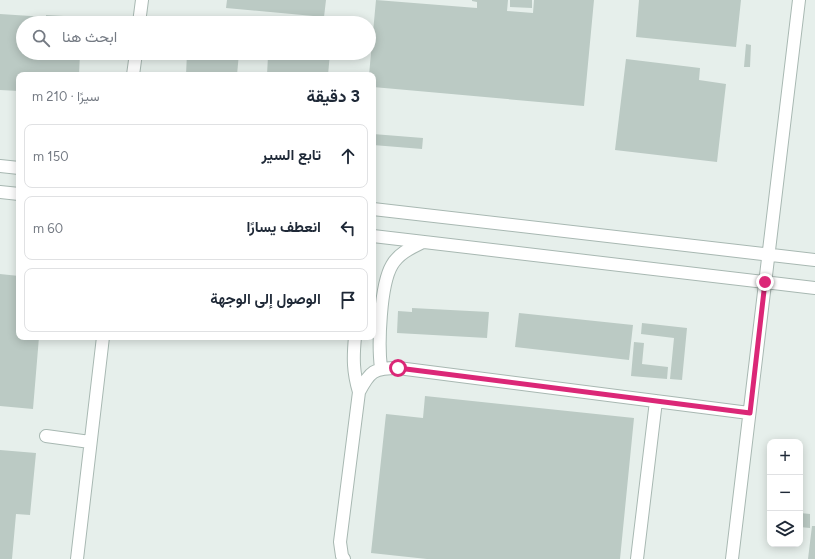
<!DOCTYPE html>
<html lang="ar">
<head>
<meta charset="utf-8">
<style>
  body { margin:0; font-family:Figtree,Vazirmatn,sans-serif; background:#f6f6f7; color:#1f2937; direction:rtl }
  .controls { position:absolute; right:12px; bottom:12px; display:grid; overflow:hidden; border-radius:8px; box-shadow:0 2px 10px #0003 }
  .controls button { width:36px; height:36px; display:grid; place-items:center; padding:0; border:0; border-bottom:1px solid #e0e1e3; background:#fff; color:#1f2937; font:20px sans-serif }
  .stop { position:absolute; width:12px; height:12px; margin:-9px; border:3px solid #db2777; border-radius:50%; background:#fff }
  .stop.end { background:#db2777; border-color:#fff; box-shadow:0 1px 4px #0008 }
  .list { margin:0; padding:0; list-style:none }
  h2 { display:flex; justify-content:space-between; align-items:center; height:52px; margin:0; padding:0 16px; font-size:17px }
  h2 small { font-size:13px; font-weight:400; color:#747a83 }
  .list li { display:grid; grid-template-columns:26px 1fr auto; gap:12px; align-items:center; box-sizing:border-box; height:64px; margin:0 8px 8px; padding:0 8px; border:1px solid #e0e1e3; border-radius:8px }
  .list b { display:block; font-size:15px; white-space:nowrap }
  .list em { font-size:13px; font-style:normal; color:#747a83 }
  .icon { flex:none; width:22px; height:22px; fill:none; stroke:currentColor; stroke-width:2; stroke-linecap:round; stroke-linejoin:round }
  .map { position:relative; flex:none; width:815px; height:559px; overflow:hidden; direction:ltr }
  .search { position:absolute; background:#fff; box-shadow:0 2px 10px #0003; left:16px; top:16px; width:360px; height:44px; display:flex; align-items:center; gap:10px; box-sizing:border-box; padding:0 14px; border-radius:22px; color:#747a83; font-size:15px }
  .panel { position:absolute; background:#fff; box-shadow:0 2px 10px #0003; left:16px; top:72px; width:360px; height:268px; border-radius:8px; direction:rtl }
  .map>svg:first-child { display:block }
</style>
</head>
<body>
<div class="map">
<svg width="815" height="559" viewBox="0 0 815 559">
  <rect width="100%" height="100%" fill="#e6efeb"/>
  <!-- building -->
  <path fill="#bbcac4" d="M227,0H326L324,17L226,8Z
    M376,0L477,8V2L472,1V0H508L507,11L533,13L534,0H594L584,106L373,87V75H369Z
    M510,0H532V8L510,7Z
    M639,0H741L736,47L636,37Z
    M0,14L46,17V15L82,17V23H23V53H80L79,75H19V91L0,90Z
    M746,44L751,45L750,67H744Z
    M187,53H239L237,75H186Z
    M255,53H330L328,75H267L268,56L255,55Z
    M626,59L700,68L699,80L726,84L717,162L615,150Z
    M373,134L423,138L422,149L373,145Z
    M0,274L19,276V337H39L33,409L0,406Z
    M412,308L489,312L487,338L397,333L398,311L412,312Z
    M519,313L633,325L629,360L515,347Z
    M642,323L687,328L682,380L670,379L674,338L641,334Z
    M634,342L644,343L642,364L668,367L667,379L631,376Z
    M425,396L634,418L620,559H427L371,553L386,414L423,418Z
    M0,450L36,453L30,515L16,514L12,559H0Z
    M800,513L810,514V528L800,527Z
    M812,526H815V559H808Z"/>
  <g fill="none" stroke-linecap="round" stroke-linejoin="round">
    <defs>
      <path id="minor" d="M139,23L142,0
        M133,75L136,53
        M0,166L19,168
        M0,192L19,194
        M373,209L815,260
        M373,236L815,288
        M355,337C353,358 353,372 359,392
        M381,368C378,345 380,285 392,265C399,253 411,248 423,242
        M46,436L90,442
        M77,559L103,337
        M344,559L342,556L340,542L359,392C370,371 374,368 398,368L749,413
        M637,559L656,401
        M732,559L799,0"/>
    </defs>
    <!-- minor casing -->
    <use href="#minor" stroke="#a8b8b2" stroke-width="14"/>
    <!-- minor -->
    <use href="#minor" stroke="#fff" stroke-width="12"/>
  </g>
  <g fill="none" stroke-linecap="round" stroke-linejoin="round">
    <!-- route -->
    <path stroke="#db2777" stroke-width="5" d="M398,368L750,413L765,282"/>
  </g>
</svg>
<div class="controls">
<button>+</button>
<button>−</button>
<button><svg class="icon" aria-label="layers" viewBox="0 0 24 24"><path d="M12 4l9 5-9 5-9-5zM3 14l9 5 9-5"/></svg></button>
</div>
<div class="stop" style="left:398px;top:368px"></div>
<div class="stop end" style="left:765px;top:282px"></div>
<div class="search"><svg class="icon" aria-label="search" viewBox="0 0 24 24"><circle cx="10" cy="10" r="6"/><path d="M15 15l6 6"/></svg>ابحث هنا</div>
<section class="panel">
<h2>3 دقيقة<small>سيرًا · 210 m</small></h2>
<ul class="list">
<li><svg class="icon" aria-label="ahead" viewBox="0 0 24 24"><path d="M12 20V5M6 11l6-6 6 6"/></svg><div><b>تابع السير</b></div><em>150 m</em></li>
<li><svg class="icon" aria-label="left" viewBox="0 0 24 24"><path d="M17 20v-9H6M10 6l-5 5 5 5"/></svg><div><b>انعطف يسارًا</b></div><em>60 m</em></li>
<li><svg class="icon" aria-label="arrive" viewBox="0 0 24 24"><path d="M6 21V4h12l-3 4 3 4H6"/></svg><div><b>الوصول إلى الوجهة</b></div></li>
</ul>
</section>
</div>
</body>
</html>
